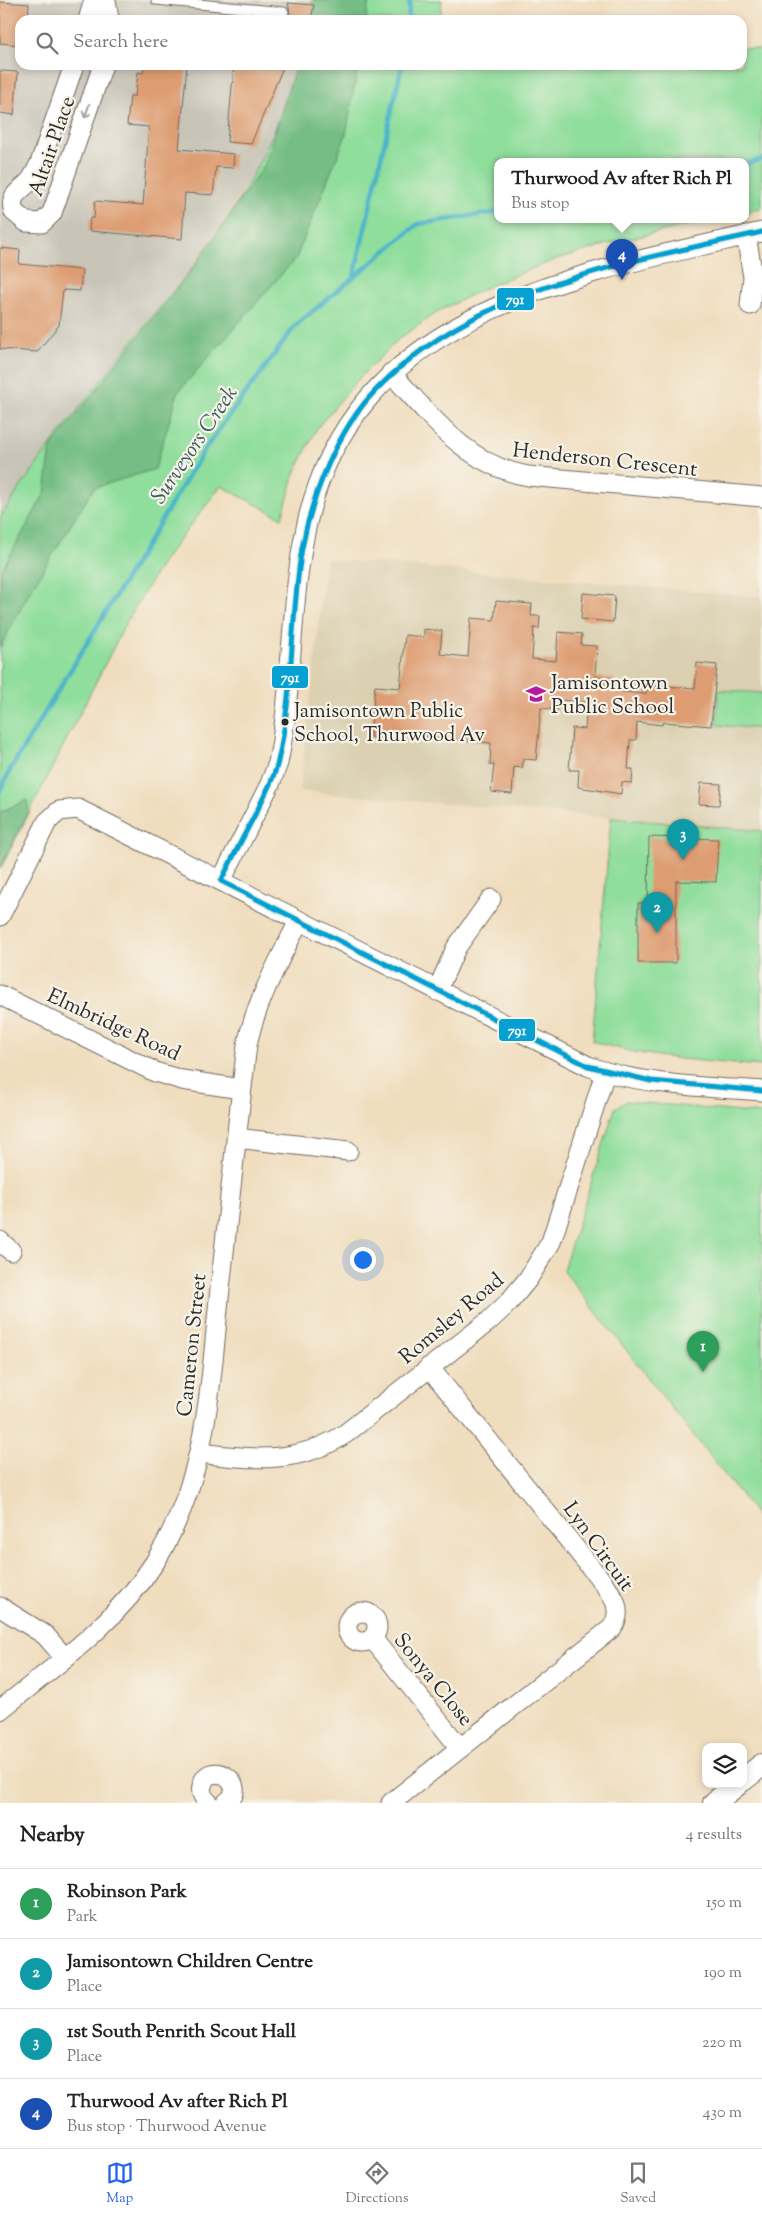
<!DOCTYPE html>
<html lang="en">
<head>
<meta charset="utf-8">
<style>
  body { margin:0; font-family:"Sorts Mill Goudy",serif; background:#f2f2f2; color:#222 }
  .controls { position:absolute; right:15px; bottom:15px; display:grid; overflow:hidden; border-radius:10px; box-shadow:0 2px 8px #0003 }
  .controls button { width:45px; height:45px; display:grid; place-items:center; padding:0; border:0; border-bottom:1px solid #e0e0e0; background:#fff; color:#222; font:25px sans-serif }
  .you { position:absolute; left:362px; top:1259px; width:18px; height:18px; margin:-12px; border:4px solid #fff; border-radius:50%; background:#1a73e8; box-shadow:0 0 0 8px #1a73e833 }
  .badge { display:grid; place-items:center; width:32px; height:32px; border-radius:50%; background:#2563eb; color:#fff; font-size:16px; font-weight:700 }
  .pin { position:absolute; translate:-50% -41px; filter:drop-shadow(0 1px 2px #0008) }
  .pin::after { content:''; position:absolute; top:26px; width:18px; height:15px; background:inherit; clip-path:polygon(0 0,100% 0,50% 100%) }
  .popup { position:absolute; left:494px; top:158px; width:255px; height:65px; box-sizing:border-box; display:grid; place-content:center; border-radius:10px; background:#fff; filter:drop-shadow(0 1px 4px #0005); font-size:16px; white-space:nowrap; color:#767676 }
  .popup b { font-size:19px; color:#222 }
  .popup::after { content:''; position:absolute; left:50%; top:100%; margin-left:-10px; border:10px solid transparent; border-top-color:#fff }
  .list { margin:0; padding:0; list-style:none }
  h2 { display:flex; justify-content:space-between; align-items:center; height:65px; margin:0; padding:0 20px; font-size:21px }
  h2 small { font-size:16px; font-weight:400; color:#767676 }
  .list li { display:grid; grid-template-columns:32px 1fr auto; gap:15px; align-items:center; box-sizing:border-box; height:70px; padding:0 20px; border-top:1px solid #e0e0e0 }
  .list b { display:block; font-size:19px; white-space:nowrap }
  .list p { margin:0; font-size:16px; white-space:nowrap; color:#767676 }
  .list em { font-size:16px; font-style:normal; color:#767676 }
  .icon { flex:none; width:28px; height:28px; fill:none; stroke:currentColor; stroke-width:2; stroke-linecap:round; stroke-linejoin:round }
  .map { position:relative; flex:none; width:762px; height:1803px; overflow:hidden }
  .search { position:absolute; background:#fff; box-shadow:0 2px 8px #0003; left:15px; right:15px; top:15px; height:55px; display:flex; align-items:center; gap:12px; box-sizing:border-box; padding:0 18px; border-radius:15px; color:#767676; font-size:19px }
  .sheet { height:345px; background:#fff }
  nav { display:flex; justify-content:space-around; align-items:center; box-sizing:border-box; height:70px; border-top:1px solid #e0e0e0; background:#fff; font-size:14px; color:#767676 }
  nav a { display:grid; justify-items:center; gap:2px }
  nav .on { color:#2563eb }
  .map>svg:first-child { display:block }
</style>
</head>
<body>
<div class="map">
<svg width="762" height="1803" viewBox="0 0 762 1803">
  <rect width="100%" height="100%" fill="#f7f3e8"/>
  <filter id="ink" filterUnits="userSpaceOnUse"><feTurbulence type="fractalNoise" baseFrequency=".02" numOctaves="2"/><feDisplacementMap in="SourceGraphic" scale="10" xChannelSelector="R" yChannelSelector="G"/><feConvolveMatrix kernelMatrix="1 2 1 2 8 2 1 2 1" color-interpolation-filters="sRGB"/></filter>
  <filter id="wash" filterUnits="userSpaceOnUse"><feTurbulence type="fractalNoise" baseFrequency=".0096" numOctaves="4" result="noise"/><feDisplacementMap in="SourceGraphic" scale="20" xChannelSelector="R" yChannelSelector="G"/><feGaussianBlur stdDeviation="1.12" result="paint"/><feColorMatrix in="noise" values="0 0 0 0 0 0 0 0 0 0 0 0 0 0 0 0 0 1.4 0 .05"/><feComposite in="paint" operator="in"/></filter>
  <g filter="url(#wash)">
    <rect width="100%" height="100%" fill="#f0ddbe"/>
    <!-- built -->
    <path fill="#dbd0b1" d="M326,559L762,597V831L300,791Z"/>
    <!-- industrial -->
    <path fill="#c8c4b8" d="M0,0H316L312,20H20V65H299L290,93L265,153L212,241L65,425L0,518Z"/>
    <!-- green -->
    <path fill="#90de9c" stroke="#5e8464" d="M316,0H442L440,20H312Z
      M742,48L762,50V208L746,212V161H498V219H715L612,243L554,260L489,286L439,311L400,338L362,375L317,428L295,473L282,518L221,486L164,560L128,619L0,870V518C47,445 102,379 156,312C174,289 195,266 212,241C250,187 279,128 299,65H742Z
      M719,690L762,693V729L716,725Z
      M611,818L762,831V1066C705,1061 647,1059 592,1041Z
      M627,1101L762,1114V1522L563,1270L615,1108Z"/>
    <!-- forest -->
    <path fill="#74bd84" stroke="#507458" d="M313,0H369L366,20H307Z
      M296,65H358L346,135L296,258L178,392L155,469L94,488L30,591L0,648V573L45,493L51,447L191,271L265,164Z
      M27,800L29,811L0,868V812Z"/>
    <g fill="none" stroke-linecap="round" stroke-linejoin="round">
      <!-- stream -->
      <path stroke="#4cb4ca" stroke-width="4.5" d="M408,20L410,0
        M746,164L762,159
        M354,277L402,65
        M0,791L10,770L204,450L296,325L418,224L498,212"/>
    </g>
    <g id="blocks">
      <!-- building -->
      <path fill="#dd9c71" d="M0,2L29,4L28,20H20V45L0,43Z
        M288,3L314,5L311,20H288L290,12Z
        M144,65H187L179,149L234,154L233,168L216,167L213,195L185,193L182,239L89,231L90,218H94L95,201L143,205L149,127L127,125L130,96H135L138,72L143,73Z
        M234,65H284L251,144L227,142Z
        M0,71L18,72L14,115L0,113Z
        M0,248L20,250L19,264L82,270L80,291L63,290L59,325L37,352L0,349Z
        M583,593L615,596L613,622L581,619Z
        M496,601L532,604L531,616H540L539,629L534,628L532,659L556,661L558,632L582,634L581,645L597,646L595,677L614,679L613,691L646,694L647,685L695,688L697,663L717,665L711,726L663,722L662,725L637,722L636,740H630L628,769H633L632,783L622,782L621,794L578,787L579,770H569L572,728L585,729L587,702L558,700L557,710L541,708L536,760L523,759L522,768L514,767L512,794L491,792L494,765H490L491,743L426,737L427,733L394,730V739L370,737L375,686L400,688L405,635L424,637V629L442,631L440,654L468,657L471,618L494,620Z
        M701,783L721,784L719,805L699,804Z
        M649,837L718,839L716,882L676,881V963H638V903H648Z"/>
    </g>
  </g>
  <g filter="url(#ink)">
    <use href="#blocks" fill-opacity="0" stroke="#70695e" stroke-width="1"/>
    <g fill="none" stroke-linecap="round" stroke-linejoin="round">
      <defs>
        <path id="service" d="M156,0L284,12"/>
        <path id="minor" d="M106,0L109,20
          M88,20L94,0
          M74,65L40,163C37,169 34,176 30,181C20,192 8,195 14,212L26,222L42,223L52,213L103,65
          M746,235L753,277L750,305
          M391,373C431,416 467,466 528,476L762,497
          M221,881L270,784L278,763C294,683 289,599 308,519C358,308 583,273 762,232
          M0,916L47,822L59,811L78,809L588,1066C638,1085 708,1087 762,1091
          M437,991L456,948L491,899
          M0,995L155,1072L182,1080L241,1089
          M236,1138L348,1151
          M0,1241L11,1251
          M200,1453C253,1460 299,1464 345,1434L489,1321L509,1302L528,1279L551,1242L605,1073
          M0,1607L45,1635L65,1658
          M347 1627a15 15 0 1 1 30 0a15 15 0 1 1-30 0Z
          M372,1638L460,1748
          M0,1710C56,1665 116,1623 155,1562C208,1477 210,1385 220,1289C229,1208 237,1127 247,1045C256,1001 279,961 299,921
          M209,1803C204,1799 200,1793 202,1786C208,1757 252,1784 226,1803
          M391,1803L612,1628C626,1607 609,1591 597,1575L429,1367"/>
        <path id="tertiary" d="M743,1780L762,1765
          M714,1803L738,1784"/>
      </defs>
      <!-- service casing -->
      <use href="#service" stroke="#70695e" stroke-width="11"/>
      <!-- minor casing -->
      <use href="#minor" stroke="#70695e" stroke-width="21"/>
      <!-- tertiary casing -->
      <use href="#tertiary" stroke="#70695e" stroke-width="24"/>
      <!-- service -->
      <use href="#service" stroke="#fff" stroke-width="9"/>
      <!-- minor -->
      <use href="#minor" stroke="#fff" stroke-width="19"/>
      <!-- tertiary -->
      <use href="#tertiary" stroke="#fff" stroke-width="22"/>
      <defs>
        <path id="bus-1" d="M762,232C629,262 474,287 376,390C338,429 312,495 302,548C290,618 294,691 278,761C275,778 265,793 258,809C245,833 233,857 221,881L588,1066L651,1081L762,1091"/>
      </defs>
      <!-- bus-1 casing -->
      <use href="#bus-1" stroke="#f7f3e8" stroke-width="9"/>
      <!-- bus-1 -->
      <use href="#bus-1" stroke="#06a0d2" stroke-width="5"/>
    </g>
    <!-- one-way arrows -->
    <defs><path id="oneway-shaft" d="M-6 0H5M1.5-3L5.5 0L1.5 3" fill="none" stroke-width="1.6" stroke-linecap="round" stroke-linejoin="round" transform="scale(1.25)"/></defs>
    <use stroke="#a0a0a0" href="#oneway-shaft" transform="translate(87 111) rotate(109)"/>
  </g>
  <!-- icons -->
  <defs>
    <symbol id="school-bare" viewBox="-9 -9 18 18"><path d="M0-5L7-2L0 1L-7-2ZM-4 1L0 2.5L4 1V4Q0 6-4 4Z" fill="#b5179e" stroke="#f7f3e8" stroke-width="2.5" paint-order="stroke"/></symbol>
  </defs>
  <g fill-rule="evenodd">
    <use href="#school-bare" x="522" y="680" width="28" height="28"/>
  </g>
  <!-- markers -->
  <circle fill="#2b2b2b" stroke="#f7f3e8" stroke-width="2" cx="285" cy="722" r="4.5"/>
  <g text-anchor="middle" stroke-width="4.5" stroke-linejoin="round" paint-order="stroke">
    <!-- bus labels -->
    <g font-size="20" fill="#2b2b2b" stroke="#f7f3e8" text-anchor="start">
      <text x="294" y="717">Jamisontown Public<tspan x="294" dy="24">School, Thurwood Av</tspan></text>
    </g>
    <!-- street labels -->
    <g font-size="21" fill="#2b2b2b" stroke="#f7f3e8">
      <text transform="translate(51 146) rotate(-71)" y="7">Altair Place</text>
      <text transform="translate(605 459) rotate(6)" y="7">Henderson Crescent</text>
      <text transform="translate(114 1024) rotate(25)" y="7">Elmbridge Road</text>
      <text transform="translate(451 1318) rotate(-40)" y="7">Romsley Road</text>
      <text transform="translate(191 1345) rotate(-84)" y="7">Cameron Street</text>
      <text transform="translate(599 1546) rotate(54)" y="7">Lyn Circuit</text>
      <text transform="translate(434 1679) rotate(51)" y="7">Sonya Close</text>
    </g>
    <!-- poi labels -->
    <g font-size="21" fill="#2b2b2b" stroke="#f7f3e8" text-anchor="start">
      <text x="551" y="689">Jamisontown<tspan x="551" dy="24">Public School</tspan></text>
    </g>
    <!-- water labels -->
    <g font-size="22" font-style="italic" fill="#375b63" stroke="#f7f3e8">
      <text transform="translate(193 444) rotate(-56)" y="8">Surveyors Creek</text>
    </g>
  </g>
  <g stroke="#f7f3e8" stroke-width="2">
    <rect x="496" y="287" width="39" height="24" rx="5" fill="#06a0d2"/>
    <rect x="271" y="665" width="38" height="24" rx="5" fill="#06a0d2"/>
    <rect x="498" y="1018" width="38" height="24" rx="5" fill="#06a0d2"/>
  </g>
  <g font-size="14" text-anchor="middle" font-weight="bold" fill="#fff">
    <text x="515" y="304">791</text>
    <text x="290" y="682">791</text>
    <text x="517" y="1035">791</text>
  </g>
</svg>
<div class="controls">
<button><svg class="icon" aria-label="layers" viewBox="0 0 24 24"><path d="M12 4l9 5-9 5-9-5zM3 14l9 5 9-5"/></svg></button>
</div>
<div class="you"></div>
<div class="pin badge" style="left:703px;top:1372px;background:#2e9e5b">1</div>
<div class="pin badge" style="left:657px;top:933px;background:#0f9aa8">2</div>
<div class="pin badge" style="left:683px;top:860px;background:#0f9aa8">3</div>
<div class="pin badge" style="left:622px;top:280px;background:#1a4fb4">4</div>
<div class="popup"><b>Thurwood Av after Rich Pl</b>Bus stop</div>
<div class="search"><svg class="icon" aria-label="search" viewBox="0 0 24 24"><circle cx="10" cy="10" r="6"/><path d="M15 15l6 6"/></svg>Search here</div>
</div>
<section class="sheet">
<h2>Nearby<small>4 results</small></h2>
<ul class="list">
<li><span class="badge" style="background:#2e9e5b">1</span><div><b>Robinson Park</b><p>Park</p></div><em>150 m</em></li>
<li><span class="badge" style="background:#0f9aa8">2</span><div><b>Jamisontown Children Centre</b><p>Place</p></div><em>190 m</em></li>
<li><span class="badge" style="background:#0f9aa8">3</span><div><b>1st South Penrith Scout Hall</b><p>Place</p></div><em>220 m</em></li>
<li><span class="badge" style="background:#1a4fb4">4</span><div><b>Thurwood Av after Rich Pl</b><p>Bus stop · Thurwood Avenue</p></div><em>430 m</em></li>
</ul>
</section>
<nav>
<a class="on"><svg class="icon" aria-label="map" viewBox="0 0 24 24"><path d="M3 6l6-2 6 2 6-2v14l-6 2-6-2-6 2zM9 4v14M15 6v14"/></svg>Map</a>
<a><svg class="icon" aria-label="directions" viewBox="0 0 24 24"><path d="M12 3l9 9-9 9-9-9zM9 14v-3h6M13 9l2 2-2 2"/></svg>Directions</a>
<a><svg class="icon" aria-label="saved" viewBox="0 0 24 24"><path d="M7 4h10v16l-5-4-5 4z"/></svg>Saved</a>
</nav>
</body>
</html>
